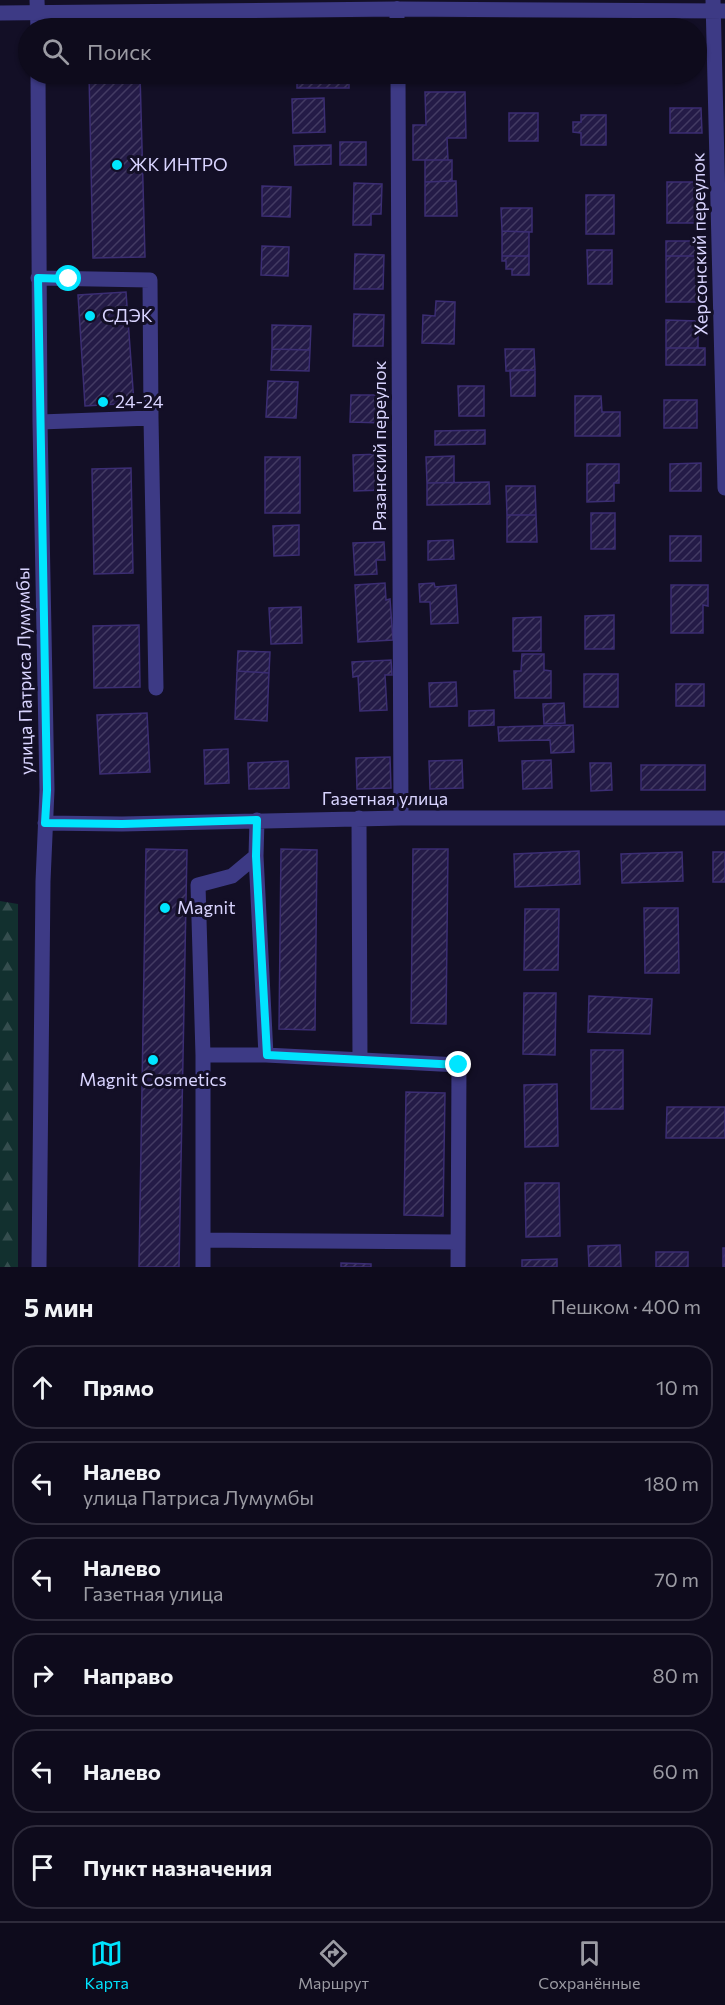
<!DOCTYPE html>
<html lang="ru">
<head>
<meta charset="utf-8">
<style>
  body { margin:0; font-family:Commissioner,sans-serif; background:#171425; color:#f1f3f6 }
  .stop { position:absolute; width:18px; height:18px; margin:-14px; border:4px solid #00e5ff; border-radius:50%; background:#fff }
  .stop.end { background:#00e5ff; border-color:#fff; box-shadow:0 2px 6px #0008 }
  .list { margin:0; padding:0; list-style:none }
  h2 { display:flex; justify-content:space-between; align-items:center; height:78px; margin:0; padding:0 24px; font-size:26px }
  h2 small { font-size:20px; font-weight:400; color:#9b9ba3 }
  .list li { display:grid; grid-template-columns:39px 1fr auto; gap:18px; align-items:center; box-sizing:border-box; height:84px; margin:0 12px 12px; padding:0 12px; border:2px solid #2e2b3b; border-radius:24px }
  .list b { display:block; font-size:22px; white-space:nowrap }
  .list p { margin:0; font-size:20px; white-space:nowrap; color:#9b9ba3 }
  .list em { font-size:20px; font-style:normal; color:#9b9ba3 }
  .icon { flex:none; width:33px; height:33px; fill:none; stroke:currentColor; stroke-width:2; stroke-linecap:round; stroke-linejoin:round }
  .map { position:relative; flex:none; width:725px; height:1267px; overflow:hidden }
  .search { position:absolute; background:#0e0b1c; box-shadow:0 2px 4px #0004; left:18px; right:18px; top:18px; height:66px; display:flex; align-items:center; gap:15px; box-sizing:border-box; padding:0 21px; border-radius:33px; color:#9b9ba3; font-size:22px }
  .sheet { height:654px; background:#0e0b1c }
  nav { display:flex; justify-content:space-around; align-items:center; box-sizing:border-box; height:84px; border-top:2px solid #2e2b3b; background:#0e0b1c; font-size:16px; color:#9b9ba3 }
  nav a { display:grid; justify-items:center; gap:3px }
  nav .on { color:#00e5ff }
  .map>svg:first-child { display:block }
</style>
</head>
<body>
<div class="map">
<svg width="725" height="1267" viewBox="0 0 725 1267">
  <defs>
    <pattern id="forest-firs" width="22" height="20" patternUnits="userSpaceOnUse" patternTransform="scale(1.5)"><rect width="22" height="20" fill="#12302f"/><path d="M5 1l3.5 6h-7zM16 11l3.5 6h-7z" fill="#344d4e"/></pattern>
    <pattern id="building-hatch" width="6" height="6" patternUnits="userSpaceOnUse" patternTransform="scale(1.5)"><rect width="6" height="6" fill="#241b47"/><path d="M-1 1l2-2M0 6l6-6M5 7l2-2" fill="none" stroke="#433b63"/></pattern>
  </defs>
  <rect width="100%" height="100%" fill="#130f26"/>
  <!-- forest -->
  <path fill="url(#forest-firs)" d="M0,901L18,904V1267H0Z"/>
  <!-- building -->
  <path fill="url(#building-hatch)" stroke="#3b2d73" stroke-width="1.5" d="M410,20L426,21V28H410Z
    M262,23V28H229V24Z
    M484,24H536V28H484Z
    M89,74H140L145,257L93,258Z
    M297,74H349V88H297Z
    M425,92H465L466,138H447L448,160H413V125H426Z
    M324,98L325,132L293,133L292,99Z
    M670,108H701L702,133H670Z
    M509,113H538V141H509Z
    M581,115H606V145H581V133L573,132V122H581Z
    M340,142H366V165H340Z
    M331,145V164L295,165L294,146Z
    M425,160H452V181L425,182Z
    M452,181H456L457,216H425V182Z
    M667,182H700V223H667Z
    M354,183L382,184L381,214H371V225H353Z
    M262,186L291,187L290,217L262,216Z
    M586,195H614V234H586Z
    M501,208H532V232L502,231Z
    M502,231L529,232V256H502Z
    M666,241H696V256H666Z
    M262,246L289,247L288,276L261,275Z
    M587,250H612V284H588Z
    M355,254L384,255L383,289H354Z
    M502,256H529V275H512V269H506V261H502Z
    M666,256H699V282H706V302H666Z
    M126,292L134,403L85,406L78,295Z
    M436,301L455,302L454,344L422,343L423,315L435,316Z
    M354,314L384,315L383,346H353Z
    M666,320L698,321V348H666Z
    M272,325L311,326L310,350L272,349Z
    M666,348H705V365H666Z
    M272,349L310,350L309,371L271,370Z
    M505,349H534L535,370L506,371Z
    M510,370H535V396H511Z
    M268,381L298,382L296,418L266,417Z
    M458,386H484V416H459Z
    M351,395H386L385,423L350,422Z
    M575,396H601L602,412H620V436H575Z
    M664,400H697V428H664Z
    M485,430V444L435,445V431Z
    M383,454L384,490L354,491L353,455Z
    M454,456V483H427L426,457Z
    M265,457H300V513H265Z
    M701,463V491H670V464Z
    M587,464H619V483H614V501L587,502Z
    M131,468L133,573L94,574L92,469Z
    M489,482L490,504L427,505V483Z
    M506,486H535L536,515H507Z
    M591,513H615V549H591Z
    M507,515H536L537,542H507Z
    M299,525V555L274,556L273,526Z
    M670,536H701V561H670Z
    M453,540L454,559L428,560V541Z
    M384,542L385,560H376L377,574L355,575L353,543Z
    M385,583L386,600L390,599L393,640L358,642L355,585Z
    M434,583L435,587L456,585L458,623L431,624L430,602H420L419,584Z
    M671,585H708V606L703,605V633H671Z
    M301,607L302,643L271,644L269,608Z
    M614,615V649H585V616Z
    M541,617V651H513V618Z
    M139,625L140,687L94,688L93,626Z
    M238,651L270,652L269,673L237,671Z
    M522,654H544V670L551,671V698H515L514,671H521Z
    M391,660L392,675H385L387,710L360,711L358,676L353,677L352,662Z
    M237,671L269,673L267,721L235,719Z
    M584,674H618V707H584Z
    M456,682L457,706L430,707L429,683Z
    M676,684H704V706H676Z
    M564,703L565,723L544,724L543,704Z
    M494,710V725L469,726V711Z
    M147,713L150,772L100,774L97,715Z
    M573,725L574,752L551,753L550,740L499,741L498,727Z
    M228,749L229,783L205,784L204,750Z
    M390,757L391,788L357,789L356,758Z
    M462,760L463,788L430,789L429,761Z
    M551,760L552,788L523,789L522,761Z
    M288,761L289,788L249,789L248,763Z
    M590,763H611L612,790L591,791Z
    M641,765H705V790H641Z
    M146,849L187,850L179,1267H139Z
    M281,849L317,850L315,1030L279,1029Z
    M413,849H448L446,1024L411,1023Z
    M579,851L580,884L515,887L514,854Z
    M682,852L683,881L622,883L621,854Z
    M713,852H725V882H713Z
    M644,908H678L679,973H645Z
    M525,909H559L558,970H524Z
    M524,993H556L555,1055L523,1054Z
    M589,996L652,999L650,1034L588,1032Z
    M591,1050H623V1109H591Z
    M557,1084L558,1146L525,1147L524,1085Z
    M406,1092L445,1093L443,1216L404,1215Z
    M667,1107H725V1138H666Z
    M525,1183H559L560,1236L526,1237Z
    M620,1245L621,1267H589L588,1246Z
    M723,1248H725V1267H723Z
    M656,1252H688V1267H656Z
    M557,1259V1267H522V1260Z
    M341,1263L371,1264V1267H341Z"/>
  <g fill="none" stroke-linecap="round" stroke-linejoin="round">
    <!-- minor -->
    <path stroke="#3d3a85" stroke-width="15" d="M37,0L38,28
      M713,0L725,488
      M397,9V28
      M0,13L397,9L725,11
      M38,74L40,422L47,790L43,881L39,1267
      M398,74L401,818
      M38,278L150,280L151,418
      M40,422L151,418L156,688
      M359,818L360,1060
      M257,820L256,856L266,1055
      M45,823L122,824L401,818H725
      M203,1055L198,885L232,876L256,856
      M204,1240L458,1242
      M203,1267V1055H266L459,1065L458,1267"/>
  </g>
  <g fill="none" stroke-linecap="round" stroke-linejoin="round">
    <!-- route -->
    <path stroke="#00e5ff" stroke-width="8" d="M69,279L38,278L47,790L45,823L122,824L257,820L256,856L267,1055L459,1065"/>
  </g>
  <!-- markers -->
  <g fill="#00e5ff" stroke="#130f26" stroke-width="2">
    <circle cx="117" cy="165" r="6"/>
    <circle cx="90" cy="316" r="6"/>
    <circle cx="103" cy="402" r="6"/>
    <circle cx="165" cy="908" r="6"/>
    <circle cx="153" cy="1060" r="6"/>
  </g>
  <g text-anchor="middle" stroke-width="6" stroke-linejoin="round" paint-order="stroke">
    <!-- poi labels -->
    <g font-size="18" fill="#d9d4ff" stroke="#130f26" text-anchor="start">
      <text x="129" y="171">ЖК ИНТРО</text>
      <text x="102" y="322">СДЭК</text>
      <text x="115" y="408">24-24</text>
      <text x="177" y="914">Magnit</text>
      <text x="153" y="1086" text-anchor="middle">Magnit Cosmetics</text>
    </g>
    <!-- street labels -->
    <g font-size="18" fill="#d9d4ff" stroke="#130f26">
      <text transform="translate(700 244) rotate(-91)" y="6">Херсонский переулок</text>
      <text transform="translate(380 446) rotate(-90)" y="6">Рязанский переулок</text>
      <text transform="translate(25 671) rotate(-91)" y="6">улица Патриса Лумумбы</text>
      <text x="385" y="805">Газетная улица</text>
    </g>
  </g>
</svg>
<div class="stop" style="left:69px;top:279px"></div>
<div class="stop end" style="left:459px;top:1065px"></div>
<div class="search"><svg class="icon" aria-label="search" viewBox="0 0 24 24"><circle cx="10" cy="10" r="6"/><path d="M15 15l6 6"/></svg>Поиск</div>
</div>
<section class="sheet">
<h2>5 мин<small>Пешком · 400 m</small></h2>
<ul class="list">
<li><svg class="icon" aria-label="ahead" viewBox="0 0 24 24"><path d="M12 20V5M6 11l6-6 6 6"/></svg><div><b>Прямо</b></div><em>10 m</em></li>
<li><svg class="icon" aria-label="left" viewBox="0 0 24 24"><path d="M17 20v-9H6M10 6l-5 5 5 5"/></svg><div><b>Налево</b><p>улица Патриса Лумумбы</p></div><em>180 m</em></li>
<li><svg class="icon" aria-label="left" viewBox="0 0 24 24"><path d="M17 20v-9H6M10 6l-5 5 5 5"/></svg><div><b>Налево</b><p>Газетная улица</p></div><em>70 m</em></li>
<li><svg class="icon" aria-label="right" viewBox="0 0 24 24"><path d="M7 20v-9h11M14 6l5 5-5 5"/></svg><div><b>Направо</b></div><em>80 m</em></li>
<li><svg class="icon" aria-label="left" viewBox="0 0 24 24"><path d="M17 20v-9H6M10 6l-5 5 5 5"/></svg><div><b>Налево</b></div><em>60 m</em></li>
<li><svg class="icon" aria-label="arrive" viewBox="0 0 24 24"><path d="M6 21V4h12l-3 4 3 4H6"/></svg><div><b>Пункт назначения</b></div></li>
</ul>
</section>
<nav>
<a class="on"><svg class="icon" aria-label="map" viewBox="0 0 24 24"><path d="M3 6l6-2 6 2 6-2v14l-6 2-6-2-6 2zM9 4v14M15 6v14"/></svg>Карта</a>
<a><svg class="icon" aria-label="directions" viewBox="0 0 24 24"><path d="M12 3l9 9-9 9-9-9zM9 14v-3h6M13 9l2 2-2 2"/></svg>Маршрут</a>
<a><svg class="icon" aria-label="saved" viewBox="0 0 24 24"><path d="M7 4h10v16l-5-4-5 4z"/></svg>Сохранённые</a>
</nav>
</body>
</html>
